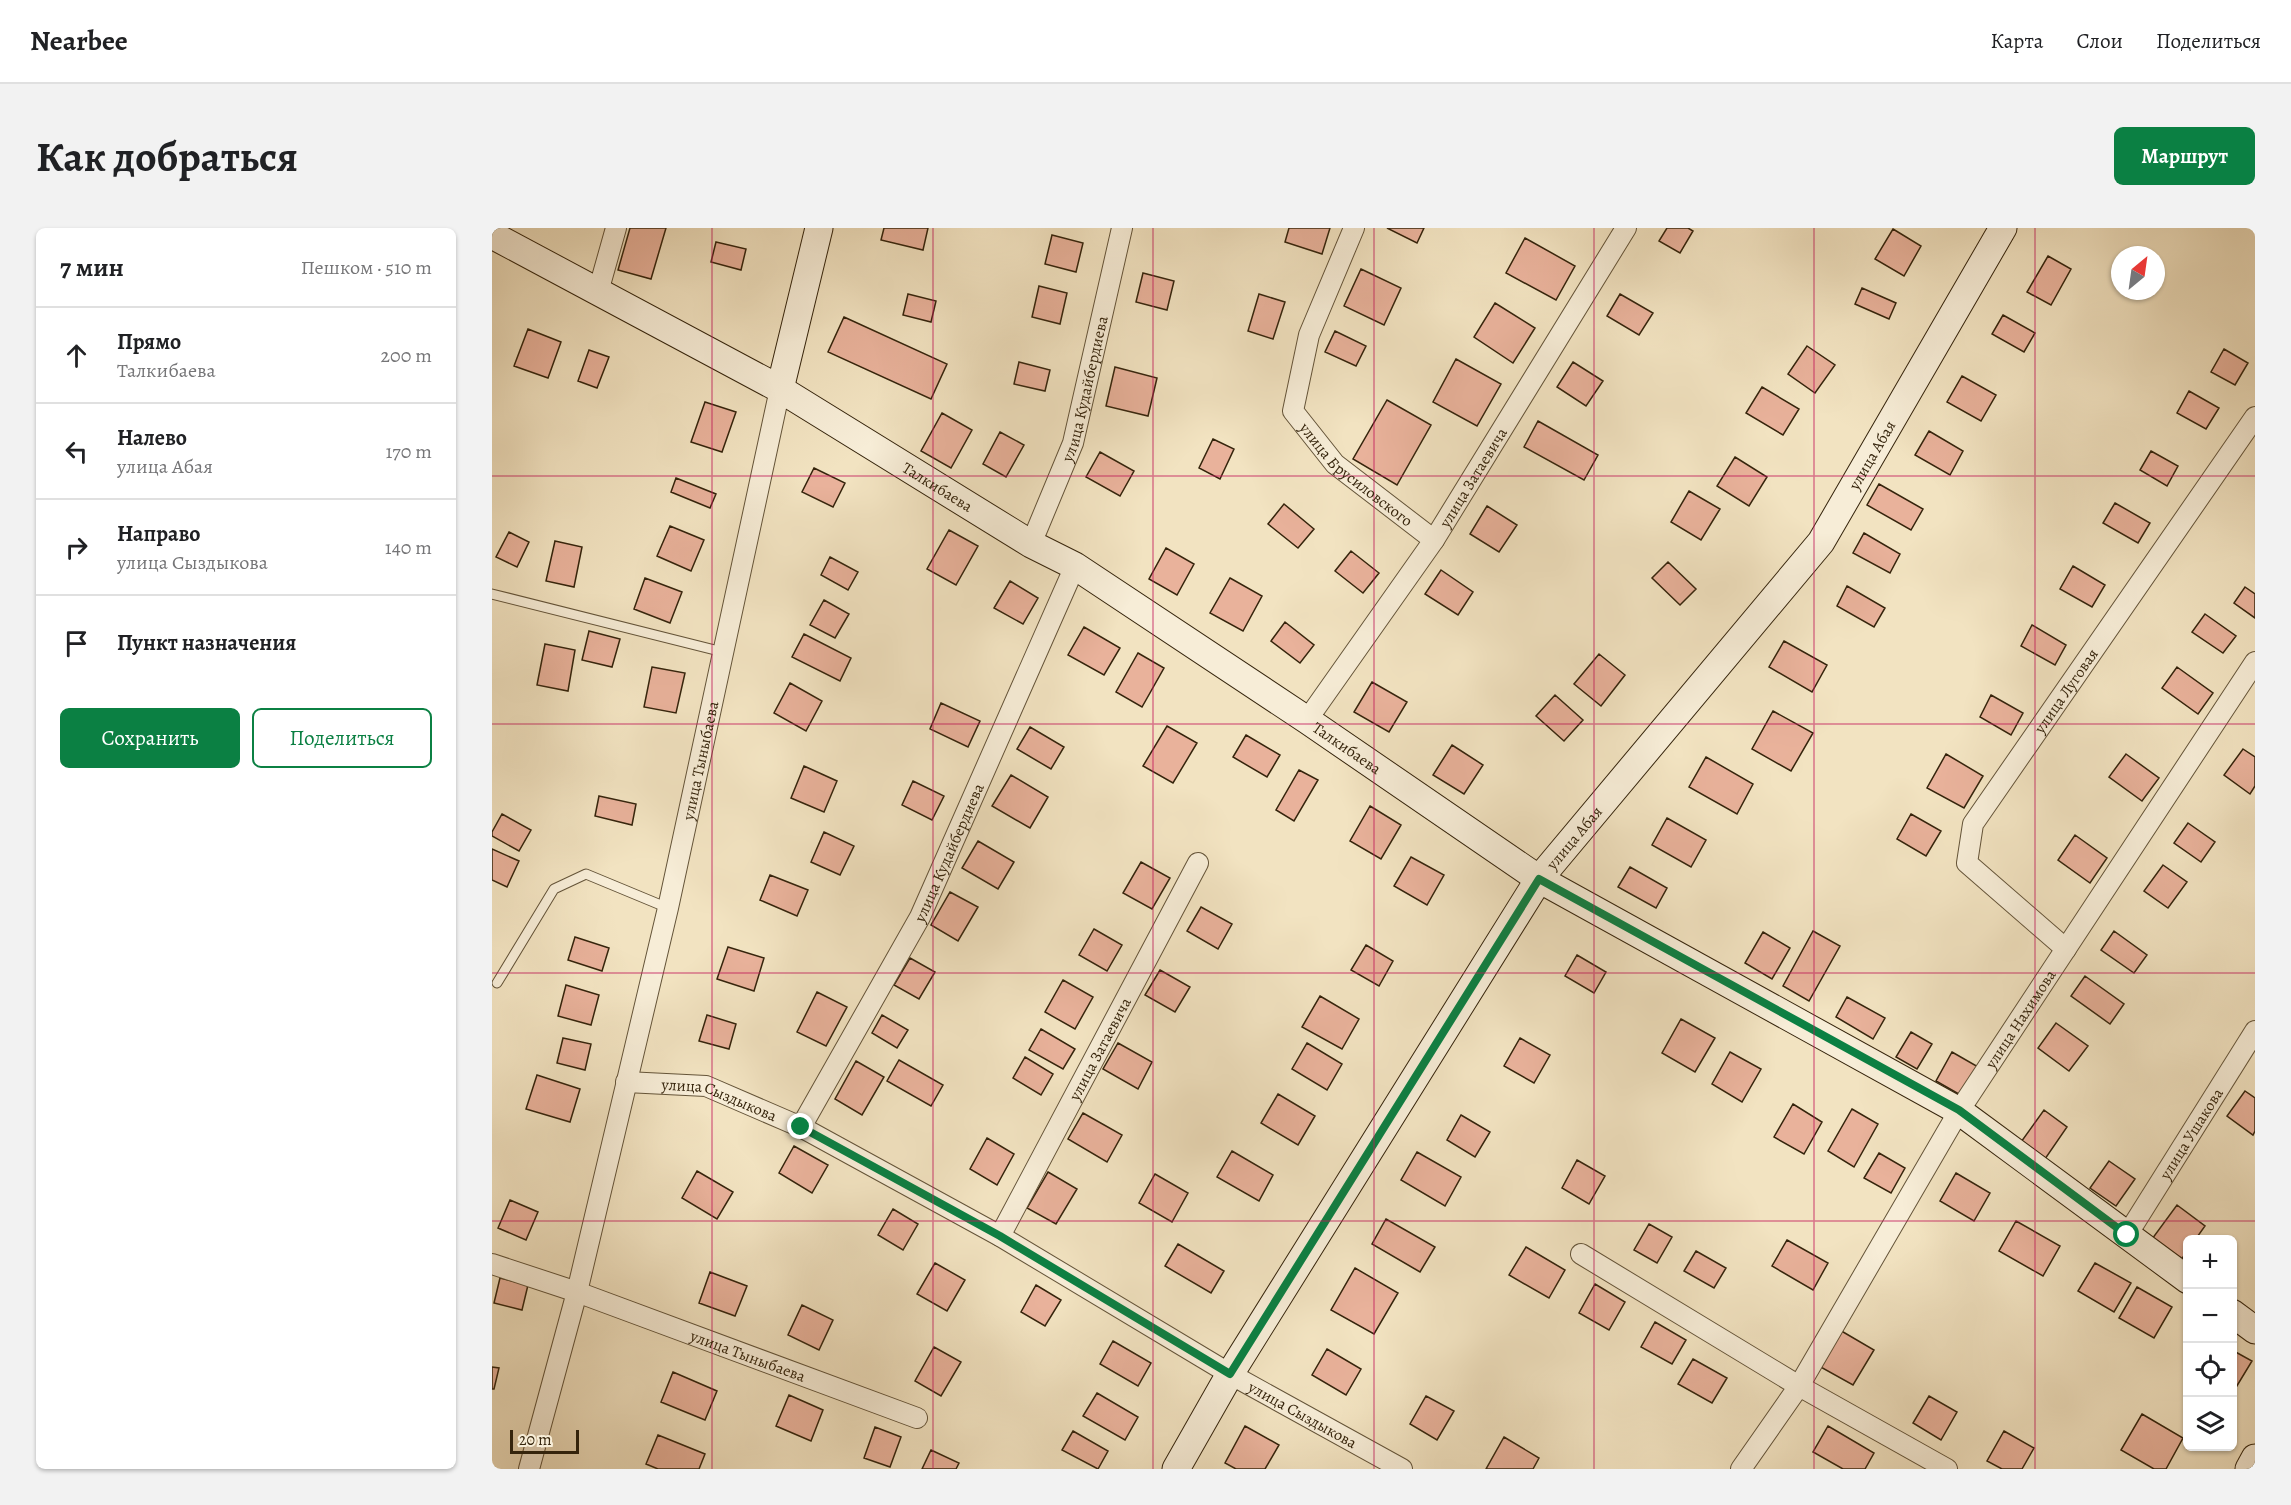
<!DOCTYPE html>
<html lang="ru">
<head>
<meta charset="utf-8">
<style>
  body { margin:0; font-family:Alegreya,serif; background:#f2f2f2; color:#202124 }
  .controls { position:absolute; right:18px; bottom:18px; display:grid; overflow:hidden; border-radius:9px; box-shadow:0 2px 4px #0004 }
  .controls button { width:54px; height:54px; display:grid; place-items:center; padding:0; border:0; border-bottom:2px solid #e0e0e0; background:#fff; color:#202124; font:30px sans-serif }
  .compass { position:absolute; left:1619px; top:18px; width:54px; height:54px; border-radius:50%; background:#fff; box-shadow:0 2px 4px #0004; rotate:29deg }
  .scale { position:absolute; left:18px; bottom:15px; width:69px; box-sizing:border-box; padding-left:6px; border:3px solid #35240c; border-top:0; font-size:16px; line-height:21px; white-space:nowrap; color:#35240c; -webkit-text-stroke:4px #f7edd7; paint-order:stroke }
  .stop { position:absolute; width:18px; height:18px; margin:-14px; border:4px solid #0b8043; border-radius:50%; background:#fff }
  .stop.end { background:#0b8043; border-color:#fff; box-shadow:0 2px 6px #0008 }
  .list { margin:0; padding:0; list-style:none }
  h2 { display:flex; justify-content:space-between; align-items:center; height:78px; margin:0; padding:0 24px; font-size:26px }
  h2 small { font-size:20px; font-weight:400; color:#757577 }
  .list li { display:grid; grid-template-columns:39px 1fr auto; gap:18px; align-items:center; box-sizing:border-box; height:96px; padding:0 24px; border-top:2px solid #e0e0e0 }
  .list b { display:block; font-size:22px; white-space:nowrap }
  .list p { margin:0; font-size:20px; white-space:nowrap; color:#757577 }
  .list em { font-size:20px; font-style:normal; color:#757577 }
  .actions { display:flex; gap:12px; padding:18px 24px }
  .actions a { flex:1; padding:14px 0; border:2px solid #0b8043; border-radius:9px; text-align:center; font-size:21px; color:#0b8043 }
  .actions .main { background:#0b8043; color:#fff }
  .icon { flex:none; width:33px; height:33px; fill:none; stroke:currentColor; stroke-width:2; stroke-linecap:round; stroke-linejoin:round }
  .map { position:relative; flex:none; width:1763px; height:1241px; overflow:hidden; border-radius:9px }
  header { display:flex; align-items:center; gap:36px; box-sizing:border-box; height:84px; padding:0 30px; background:#fff; border-bottom:2px solid #e0e0e0 }
  header strong { font-size:28px }
  nav { display:flex; gap:33px; margin-inline-start:auto; font-size:21px }
  .intro { display:flex; align-items:center; justify-content:space-between; box-sizing:border-box; height:144px; padding:0 36px }
  h1 { margin:0; font-size:42px }
  .button { padding:15px 27px; border-radius:9px; background:#0b8043; color:#fff; font-size:21px; font-weight:700 }
  main { display:flex; gap:36px; padding:0 36px }
  aside { flex:1; background:#fff; border-radius:9px; box-shadow:0 2px 4px #0004 }
  .map>svg:first-child { display:block }
</style>
</head>
<body>
<header>
<strong>Nearbee</strong>
<nav><a>Карта</a><a>Слои</a><a>Поделиться</a></nav>
</header>
<div class="intro"><h1>Как добраться</h1><a class="button">Маршрут</a></div>
<main>
<aside>
<h2>7 мин<small>Пешком · 510 m</small></h2>
<ul class="list">
<li><svg class="icon" aria-label="ahead" viewBox="0 0 24 24"><path d="M12 20V5M6 11l6-6 6 6"/></svg><div><b>Прямо</b><p>Талкибаева</p></div><em>200 m</em></li>
<li><svg class="icon" aria-label="left" viewBox="0 0 24 24"><path d="M17 20v-9H6M10 6l-5 5 5 5"/></svg><div><b>Налево</b><p>улица Абая</p></div><em>170 m</em></li>
<li><svg class="icon" aria-label="right" viewBox="0 0 24 24"><path d="M7 20v-9h11M14 6l5 5-5 5"/></svg><div><b>Направо</b><p>улица Сыздыкова</p></div><em>140 m</em></li>
<li><svg class="icon" aria-label="arrive" viewBox="0 0 24 24"><path d="M6 21V4h12l-3 4 3 4H6"/></svg><div><b>Пункт назначения</b></div></li>
</ul>
<div class="actions"><a class="main">Сохранить</a><a>Поделиться</a></div>
</aside>
<div class="map">
<svg width="1763" height="1241" viewBox="0 0 1763 1241">
  <rect width="100%" height="100%" fill="#f2e3c1"/>
  <filter id="stains"><feTurbulence type="fractalNoise" baseFrequency=".00333" numOctaves="4"/><feColorMatrix values="0 0 0 0 .2 0 0 0 0 .09 0 0 0 0 .02 0 0 0 .5 -.17"/></filter>
  <radialGradient id="worn" r=".72"><stop offset=".6" stop-color="#630" stop-opacity="0"/><stop offset="1" stop-color="#630" stop-opacity=".3"/></radialGradient>
  <!-- building -->
  <path fill="#e9b29b" stroke="#35240c" stroke-width="1.5" d="M138,0H174L159,51L126,42Z
    M392,0H436L431,22L389,12Z
    M797,0H838L830,26L793,14Z
    M895,0H932L925,15Z
    M1175,0H1196L1201,3L1188,25L1167,13Z
    M1401,1L1429,18L1412,48L1383,31Z
    M560,7L591,15L584,44L553,36Z
    M1033,10L1083,38L1064,72L1014,45Z
    M224,14L254,21L249,42L219,34Z
    M1556,28L1579,41L1559,77L1535,64Z
    M869,41L909,60L892,97L852,78Z
    M651,45L682,53L675,82L644,74Z
    M547,58L575,65L568,96L540,89Z
    M1370,60L1404,75L1397,91L1363,76Z
    M416,66L444,73L439,94L411,87Z
    M767,66L793,74L781,111L756,103Z
    M1128,66L1161,85L1147,107L1115,88Z
    M1003,75L1043,100L1021,135L982,109Z
    M1511,87L1543,105L1532,124L1500,106Z
    M352,89L455,136L439,171L336,124Z
    M36,101L69,114L56,150L22,138Z
    M843,103L874,118L864,138L833,124Z
    M1315,118L1343,137L1323,165L1296,146Z
    M1732,121L1756,135L1743,157L1719,144Z
    M97,122L117,129L105,160L86,153Z
    M964,131L1009,156L985,198L941,174Z
    M527,134L558,142L553,163L522,156Z
    M1081,134L1111,153L1094,178L1065,159Z
    M623,139L665,150L656,188L614,178Z
    M1470,148L1504,167L1489,193L1455,174Z
    M1270,159L1307,181L1291,207L1254,185Z
    M1697,163L1727,180L1714,201L1685,185Z
    M895,172L939,197L905,257L861,231Z
    M213,174L244,184L230,224L199,214Z
    M450,185L480,202L459,240L429,223Z
    M1046,193L1106,227L1092,252L1032,219Z
    M1437,203L1471,223L1458,247L1423,227Z
    M508,204L532,217L514,249L491,236Z
    M721,211L742,221L728,251L707,240Z
    M1659,223L1686,238L1675,258L1648,242Z
    M608,224L642,243L628,268L594,249Z
    M1243,229L1275,249L1257,278L1225,258Z
    M322,240L353,255L341,279L310,264Z
    M184,250L224,266L218,280L179,264Z
    M1387,256L1431,281L1419,302L1375,277Z
    M1197,263L1228,281L1209,312L1179,294Z
    M1623,275L1658,295L1646,315L1611,295Z
    M792,276L822,301L806,320L776,296Z
    M995,278L1025,297L1007,324L978,306Z
    M178,298L212,312L199,343L165,328Z
    M457,302L486,318L464,357L435,341Z
    M17,304L37,314L25,339L4,329Z
    M1372,305L1408,326L1398,345L1361,325Z
    M63,313L90,319L82,359L54,353Z
    M674,320L702,336L685,367L657,351Z
    M859,323L887,345L871,365L843,343Z
    M338,329L366,344L356,362L329,347Z
    M1176,334L1204,361L1188,377L1160,350Z
    M1581,338L1613,357L1600,379L1568,361Z
    M949,342L981,364L966,387L933,366Z
    M153,350L190,364L178,395L142,381Z
    M738,350L770,368L751,403L718,385Z
    M518,353L546,370L531,396L502,380Z
    M1355,358L1393,380L1382,399L1345,378Z
    M1753,359L1763,366V390L1742,375Z
    M332,372L357,386L343,410L318,397Z
    M1713,386L1744,408L1731,425L1700,404Z
    M793,394L822,417L808,435L779,413Z
    M1540,397L1574,417L1563,437L1529,418Z
    M592,399L628,420L612,447L576,427Z
    M97,403L128,411L120,439L90,432Z
    M312,406L359,430L348,453L300,429Z
    M1292,413L1335,437L1320,464L1277,439Z
    M53,416L83,422L76,463L45,457Z
    M646,425L672,440L650,479L624,464Z
    M1107,426L1133,447L1109,478L1082,456Z
    M160,439L193,445L184,485L152,479Z
    M1685,439L1721,465L1706,486L1670,460Z
    M880,454L915,474L897,504L862,484Z
    M298,455L330,473L314,503L282,485Z
    M1063,467L1091,492L1072,513L1044,488Z
    M1499,467L1531,485L1519,507L1488,489Z
    M449,475L488,493L476,519L438,501Z
    M1281,483L1321,505L1299,543L1260,521Z
    M675,498L705,515L681,555L651,538Z
    M538,499L572,519L559,541L525,521Z
    M754,507L788,527L775,549L741,529Z
    M960,517L991,537L972,566L941,547Z
    M1751,521L1763,529V558L1758,566L1732,547Z
    M1454,526L1491,548L1472,580L1435,560Z
    M1634,526L1667,550L1650,573L1617,549Z
    M1214,529L1261,556L1245,586L1197,559Z
    M312,538L345,553L332,584L299,570Z
    M807,542L826,552L802,593L784,582Z
    M519,547L556,569L538,600L500,578Z
    M421,553L452,568L440,592L410,577Z
    M107,568L144,576L140,597L103,588Z
    M878,578L909,597L889,631L858,613Z
    M10,586L39,602L27,623L0,608V604Z
    M1419,586L1449,603L1434,628L1405,611Z
    M1175,590L1214,612L1199,639L1160,617Z
    M1696,595L1723,614L1709,634L1682,615Z
    M332,604L362,618L348,647L319,634Z
    M1583,607L1615,630L1598,655L1566,632Z
    M486,613L522,634L506,661L470,640Z
    M0,621L27,633L15,659L0,652Z
    M919,629L952,647L935,677L902,658Z
    M649,634L678,650L660,681L631,665Z
    M1671,637L1695,654L1676,680L1652,663Z
    M1138,639L1175,660L1164,680L1126,659Z
    M278,647L316,662L305,688L268,672Z
    M458,664L486,679L466,713L439,697Z
    M709,679L740,696L726,721L695,703Z
    M602,701L630,717L615,743L587,727Z
    M1321,703L1348,718L1317,773L1291,758Z
    M1622,703L1655,727L1642,745L1609,722Z
    M1271,704L1298,720L1280,751L1253,735Z
    M83,709L117,720L110,743L76,732Z
    M874,717L901,733L887,758L859,742Z
    M236,719L272,730L262,763L225,751Z
    M1085,727L1114,744L1102,765L1073,748Z
    M418,730L443,744L427,771L402,757Z
    M668,742L698,759L683,784L653,767Z
    M1593,748L1632,776L1618,796L1579,768Z
    M571,752L601,769L583,801L553,784Z
    M74,757L107,767L99,797L66,788Z
    M325,764L355,779L334,818L305,804Z
    M828,768L867,791L850,821L810,799Z
    M1355,769L1393,790L1381,811L1344,789Z
    M215,787L244,796L237,821L207,813Z
    M390,787L416,802L405,820L380,805Z
    M1189,791L1223,810L1203,844L1170,825Z
    M1564,795L1596,818L1577,843L1546,820Z
    M549,801L583,821L571,841L537,822Z
    M1419,804L1440,816L1425,841L1404,829Z
    M71,810L99,816L93,842L65,835Z
    M1028,810L1058,827L1042,855L1012,838Z
    M626,815L660,834L646,861L611,841Z
    M815,815L850,836L835,862L800,841Z
    M1238,824L1269,841L1250,874L1220,856Z
    M1460,824L1488,840L1472,869L1444,853Z
    M533,829L561,846L549,867L521,850Z
    M407,832L451,857L439,878L395,853Z
    M364,833L392,849L370,887L343,871Z
    M45,847L88,861L78,894L34,881Z
    M1753,863L1763,870V903L1761,907L1735,888Z
    M786,866L823,888L806,917L769,895Z
    M1301,876L1330,894L1312,926L1282,909Z
    M1360,881L1386,896L1362,939L1336,923Z
    M1552,882L1575,899L1553,931L1529,914Z
    M591,885L630,907L615,934L576,911Z
    M969,887L998,904L983,929L955,912Z
    M495,910L522,926L505,957L478,941Z
    M302,918L336,937L320,965L287,945Z
    M740,923L781,947L767,973L725,949Z
    M925,924L969,949L953,978L909,952Z
    M1387,925L1413,940L1399,965L1372,950Z
    M1085,932L1113,948L1097,976L1070,960Z
    M1617,933L1643,951L1624,978L1598,960Z
    M205,943L241,964L225,991L190,970Z
    M556,944L585,961L564,996L535,980Z
    M1464,945L1498,965L1482,993L1448,973Z
    M663,946L696,965L680,994L647,975Z
    M18,972L46,984L34,1012L6,1000Z
    M1685,977L1713,998L1703,1012H1696V1022L1689,1032L1660,1011Z
    M401,981L426,996L411,1022L386,1007Z
    M894,991L943,1019L928,1044L880,1016Z
    M1524,993L1568,1018L1551,1048L1507,1023Z
    M1157,996L1180,1009L1165,1035L1142,1022Z
    M1295,1012L1336,1035L1321,1062L1280,1038Z
    M686,1016L732,1043L719,1065L673,1038Z
    M1034,1019L1073,1042L1057,1070L1017,1047Z
    M1204,1023L1234,1040L1222,1060L1192,1043Z
    M443,1035L473,1052L455,1083L425,1066Z
    M1603,1035L1639,1055L1622,1084L1586,1063Z
    M863,1040L906,1065L882,1106L839,1082Z
    M218,1044L255,1058L243,1088L207,1075Z
    M8,1050L36,1057L30,1082L2,1075Z
    M1103,1056L1133,1074L1117,1102L1087,1085Z
    M544,1057L569,1072L553,1098L529,1084Z
    M1645,1059L1680,1079L1662,1110L1627,1090Z
    M310,1077L341,1092L327,1122L296,1107Z
    M1163,1094L1194,1112L1180,1136L1149,1119Z
    M1346,1101L1382,1122L1361,1157L1325,1137Z
    M621,1113L659,1135L646,1158L608,1136Z
    M442,1119L469,1134L449,1168L423,1153Z
    M835,1121L869,1141L854,1167L820,1147Z
    M1740,1122L1760,1133L1740,1166Z
    M1201,1131L1235,1150L1220,1175L1186,1156Z
    M0,1139L7,1140L2,1161H0Z
    M181,1144L225,1163L213,1192L169,1174Z
    M605,1165L646,1189L633,1212L591,1188Z
    M297,1167L331,1182L319,1213L284,1198Z
    M934,1168L962,1183L945,1212L918,1196Z
    M1437,1168L1465,1184L1449,1212L1421,1195Z
    M1650,1186L1691,1210L1674,1241H1662L1629,1222Z
    M753,1198L787,1217L773,1241H744L733,1235Z
    M1336,1198L1382,1225L1373,1241H1351L1321,1224Z
    M383,1199L409,1209L398,1239L372,1230Z
    M581,1203L616,1223L606,1241L570,1222Z
    M1512,1203L1542,1220L1530,1241H1510L1495,1233Z
    M166,1207L213,1226L207,1241H166L154,1236Z
    M1012,1209L1047,1230L1041,1241H994Z
    M439,1222L467,1235L464,1241H430Z"/>
  <g fill="none" stroke-linecap="round" stroke-linejoin="round">
    <defs>
      <path id="lane" d="M0,366L231,424
        M5,755L62,661L94,646L176,680"/>
      <g id="street">
        <path id="s1" d="M862,0L817,107L801,183L843,236L942,312"/>
        <path d="M106,64L124,0"/>
        <path id="s2" d="M539,316L581,215L630,0"/>
        <path id="s3" d="M815,492L942,312L1134,0"/>
        <path id="s4" d="M1574,721L1475,635L1481,596L1763,189"/>
        <path id="s5" d="M134,854L214,858L309,899L508,1008L738,1146L910,1241"/>
        <path id="s6" d="M309,899L428,689L583,338"/>
        <path id="s7" d="M1635,1007L1763,803"/>
        <path id="s8" d="M508,1008L706,635"/>
        <path d="M1089,1026L1307,1158L1455,1241"/>
        <path id="s9" d="M0,1036L85,1064L425,1190"/>
        <path id="s10" d="M37,1241L85,1064L176,680L288,161"/>
        <path id="s11" d="M1249,1241L1307,1158L1467,883L1763,434"/>
      </g>
      <g id="secondary">
        <path id="s12" d="M0,7L288,161L539,316L583,338L815,492L1047,651L1467,883L1696,1052"/>
        <path d="M288,161L327,0"/>
        <path d="M1740,1085L1763,1102"/>
        <path id="s13" d="M684,1241L738,1146L1047,651L1329,314L1511,0"/>
        <path d="M1757,1241L1763,1230"/>
      </g>
    </defs>
    <!-- lane casing -->
    <use href="#lane" stroke="#645439" stroke-width="11"/>
    <!-- street casing -->
    <use href="#street" stroke="#645439" stroke-width="22"/>
    <!-- secondary casing -->
    <use href="#secondary" stroke="#35240c" stroke-width="29"/>
    <!-- lane -->
    <use href="#lane" stroke="#f7edd7" stroke-width="9"/>
    <!-- street -->
    <use href="#street" stroke="#f7edd7" stroke-width="20"/>
    <!-- secondary -->
    <use href="#secondary" stroke="#f7edd7" stroke-width="27"/>
  </g>
  <g fill="none" stroke-linecap="round" stroke-linejoin="round">
    <!-- route -->
    <path stroke="#0b8043" stroke-width="8" d="M309,899L508,1008L738,1146L1047,651L1467,882L1635,1007"/>
  </g>
  <!-- grid -->
  <path fill="none" stroke="#c2185b" stroke-width="1.5" stroke-opacity="0.55" d="M220,0V1241M441,0V1241M661,0V1241M882,0V1241M1102,0V1241M1322,0V1241M1543,0V1241M0,248H1763M0,496H1763M0,745H1763M0,993H1763"/>
  <g text-anchor="middle" stroke-width="6" stroke-linejoin="round" paint-order="stroke">
    <!-- street labels -->
    <g font-size="16" fill="#35240c" stroke="#f7edd7">
      <text dy="6" stroke="none"><textPath href="#s2" startOffset="165">улица Кудайбердиева</textPath></text>
      <text dy="6" stroke="none"><textPath href="#s13" startOffset="1233">улица Абая</textPath></text>
      <text dy="6" stroke="none"><textPath href="#s1" startOffset="284">улица Брусиловского</textPath></text>
      <text dy="6" stroke="none"><textPath href="#s3" startOffset="294">улица Затаевича</textPath></text>
      <text dy="6" stroke="none"><textPath href="#s12" startOffset="512">Талкибаева</textPath></text>
      <text dy="6" stroke="none"><textPath href="#s4" startOffset="333">улица Луговая</textPath></text>
      <text dy="6" stroke="none"><textPath href="#s12" startOffset="998">Талкибаева</textPath></text>
      <text dy="6" stroke="none"><textPath href="#s10" startOffset="729">улица Тыныбаева</textPath></text>
      <text dy="6" stroke="none"><textPath href="#s13" startOffset="747">улица Абая</textPath></text>
      <text dy="6" stroke="none"><textPath href="#s6" startOffset="312">улица Кудайбердиева</textPath></text>
      <text dy="6" stroke="none"><textPath href="#s11" startOffset="530">улица Нахимова</textPath></text>
      <text dy="6" stroke="none"><textPath href="#s8" startOffset="212">улица Затаевича</textPath></text>
      <text dy="6" stroke="none"><textPath href="#s5" startOffset="96">улица Сыздыкова</textPath></text>
      <text dy="6" stroke="none"><textPath href="#s7" startOffset="120">улица Ушакова</textPath></text>
      <text dy="6" stroke="none"><textPath href="#s9" startOffset="272">улица Тыныбаева</textPath></text>
      <text dy="6" stroke="none"><textPath href="#s5" startOffset="762">улица Сыздыкова</textPath></text>
    </g>
  </g>
  <rect width="100%" height="100%" filter="url(#stains)"/>
  <rect width="100%" height="100%" fill="url(#worn)"/>
</svg>
<div class="controls">
<button>+</button>
<button>−</button>
<button><svg class="icon" aria-label="locate" viewBox="0 0 24 24"><circle cx="12" cy="12" r="6"/><path d="M12 2v4M12 18v4M2 12h4M18 12h4"/></svg></button>
<button><svg class="icon" aria-label="layers" viewBox="0 0 24 24"><path d="M12 4l9 5-9 5-9-5zM3 14l9 5 9-5"/></svg></button>
</div>
<svg class="compass" viewBox="-18 -18 36 36"><path d="M0-13l5 13h-10z" fill="#e53935"/><path d="M0 13l5-13h-10z" fill="#757577"/></svg>
<div class="scale">20 m</div>
<div class="stop" style="left:1635px;top:1007px"></div>
<div class="stop end" style="left:309px;top:899px"></div>
</div>
</main>
</body>
</html>
